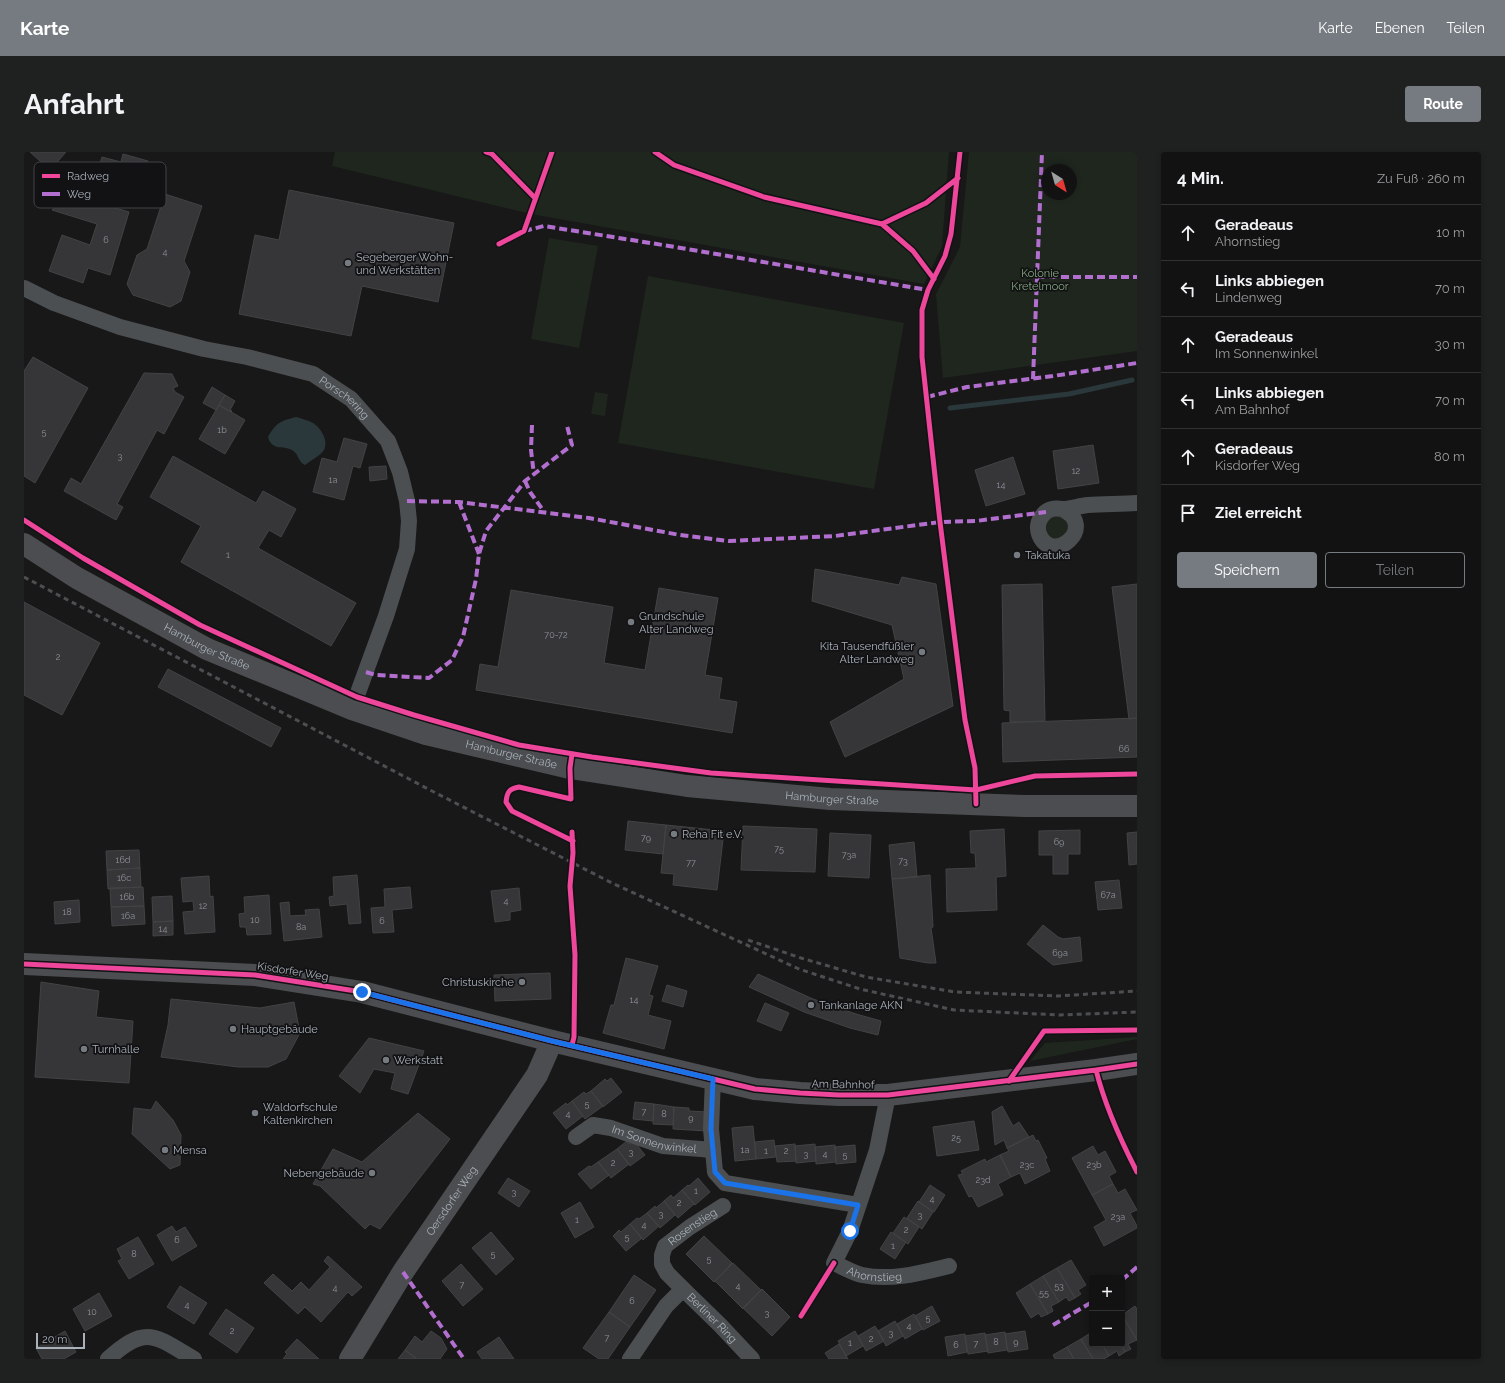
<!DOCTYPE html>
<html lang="de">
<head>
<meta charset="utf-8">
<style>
  body { margin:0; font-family:Raleway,sans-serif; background:#1f2020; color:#f1f3f6 }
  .controls { position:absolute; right:12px; bottom:12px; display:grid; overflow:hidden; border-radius:4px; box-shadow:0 2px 6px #0003 }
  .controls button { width:36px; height:36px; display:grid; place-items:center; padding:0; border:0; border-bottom:1px solid #313232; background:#121212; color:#f1f3f6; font:20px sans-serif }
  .compass { position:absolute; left:1017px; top:12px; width:36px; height:36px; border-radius:50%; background:#121212; box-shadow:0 2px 6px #0003; rotate:143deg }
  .scale { position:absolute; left:12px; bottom:10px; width:49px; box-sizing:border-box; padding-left:4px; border:2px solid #a9b1ba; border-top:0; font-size:11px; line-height:14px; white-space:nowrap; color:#a9b1ba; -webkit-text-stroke:3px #121214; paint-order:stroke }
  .stop { position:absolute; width:12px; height:12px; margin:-9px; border:3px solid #1a73e8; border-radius:50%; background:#fff }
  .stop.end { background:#1a73e8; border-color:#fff; box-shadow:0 1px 4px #0008 }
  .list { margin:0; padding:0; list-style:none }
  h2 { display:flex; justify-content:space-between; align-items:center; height:52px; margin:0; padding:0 16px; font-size:17px }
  h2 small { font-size:13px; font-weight:400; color:#9c9e9f }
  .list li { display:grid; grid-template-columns:26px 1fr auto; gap:12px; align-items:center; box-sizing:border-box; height:56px; padding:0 16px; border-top:1px solid #313232 }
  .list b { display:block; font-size:15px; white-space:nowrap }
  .list p { margin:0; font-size:13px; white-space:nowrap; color:#9c9e9f }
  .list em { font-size:13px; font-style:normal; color:#9c9e9f }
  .actions { display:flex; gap:8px; padding:12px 16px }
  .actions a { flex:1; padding:9px 0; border:1px solid #767b81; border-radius:4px; text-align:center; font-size:14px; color:#767b81 }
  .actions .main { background:#767b81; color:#fff }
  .icon { flex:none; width:22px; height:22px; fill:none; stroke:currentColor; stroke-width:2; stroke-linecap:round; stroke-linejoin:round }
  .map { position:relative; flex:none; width:1113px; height:1207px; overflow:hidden; border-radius:4px }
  header { display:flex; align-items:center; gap:24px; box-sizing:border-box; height:56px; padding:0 20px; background:#767b81; color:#fff }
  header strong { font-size:19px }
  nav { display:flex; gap:22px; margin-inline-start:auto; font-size:14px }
  .intro { display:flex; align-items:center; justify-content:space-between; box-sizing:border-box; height:96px; padding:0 24px }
  h1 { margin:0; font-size:28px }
  .button { padding:10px 18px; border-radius:4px; background:#767b81; color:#fff; font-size:14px; font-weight:700 }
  main { display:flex; gap:24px; padding:0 24px }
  aside { flex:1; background:#121212; border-radius:4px; box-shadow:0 2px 6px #0003 }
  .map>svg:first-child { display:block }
</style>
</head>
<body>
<header>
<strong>Karte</strong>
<nav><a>Karte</a><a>Ebenen</a><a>Teilen</a></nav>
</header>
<div class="intro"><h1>Anfahrt</h1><a class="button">Route</a></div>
<main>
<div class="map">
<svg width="1113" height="1207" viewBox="0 0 1113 1207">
  <rect width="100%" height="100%" fill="#181818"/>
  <!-- green -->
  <path fill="#1e261e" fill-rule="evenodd" d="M311,0H925L918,94L900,132L507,62L308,14Z
    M945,0H1113V199L919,226L912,142L936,95ZM1023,18H1047V42H1023Z
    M525,86L574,94L555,196L507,187Z
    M624,124L880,171L850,337L594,291Z
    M571,240L584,242L581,264L567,262Z
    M1027,359L1050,368L1032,394L1014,372Z
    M1113,885V887L1006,909L1021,891Z"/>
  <!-- water -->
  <path fill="#2a373b" d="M272,265C278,267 284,268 289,271C297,276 305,289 300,298C297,303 286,309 281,313C274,310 275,302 268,298C258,293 248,299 244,285C252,271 256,269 272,265Z"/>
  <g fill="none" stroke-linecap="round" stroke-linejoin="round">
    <!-- stream -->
    <path stroke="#2a373b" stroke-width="5" d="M926,256L1045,242L1108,228"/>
  </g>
  <!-- building -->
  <path fill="#363638" stroke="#414344" d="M6,0H42L26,18Z
    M99,2L124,9L114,44L70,31L78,5L97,10Z
    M265,38L430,71L414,150L338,134L327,184L215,162L231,83L255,88Z
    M45,42L105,60L86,123L64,116L59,131L25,119L38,83L66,93L73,72L28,58Z
    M141,42L178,54L160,109L166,120L157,149L146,155L109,143L103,132L113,103L123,97Z
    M9,205L64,236L11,331L0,324V219Z
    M120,221L148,222L154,234L149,236L151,240L160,245L140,282L133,278L93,352L99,355L92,368L40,339L47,326L57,332Z
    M188,235L201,243L192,258L179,251Z
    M201,243L211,249L206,258L208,259L207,260L195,253Z
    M195,253L221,268L201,302L175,287Z
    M320,286L343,292L336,316L329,314L320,348L289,340L298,306L313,310Z
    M1069,293L1075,331L1034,337L1029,299Z
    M149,304L232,351L239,339L272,357L257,385L245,378L234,396L332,451L307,494L157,410L177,374L126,345Z
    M989,305L1001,342L962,354L951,318Z
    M362,314L363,327L346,329L345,315Z
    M791,417L875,433L878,425L912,432L929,554L821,605L806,570L880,527L868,473L788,449Z
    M1018,432L1021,569L986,570V559L980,558L978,433Z
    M1113,432V566L1105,567L1088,435Z
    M635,436L694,446L681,523L698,526L695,547L713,550L708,581L452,538L456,512L474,515L487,438L589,455L580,511L621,518Z
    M0,450L76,491L38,563L0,543Z
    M144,517L257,576L247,595L134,535Z
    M1113,566V605L979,610L978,571Z
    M604,669L642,673L639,702L601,698Z
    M642,673L700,679L693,738L649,733L650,722L637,721Z
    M719,674L793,677L791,720L717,718Z
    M980,677L982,724L972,725L973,758L923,760L922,717L952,716L951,701H947L946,679Z
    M1056,678V702H1044V722H1029V703H1015V679Z
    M1113,680V712L1105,713L1103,681Z
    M806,681L847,683L845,726L804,724Z
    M890,690L893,725L868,727L865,693Z
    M115,698L116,716L83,718L82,699Z
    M116,716L117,735L84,737L83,718Z
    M333,723L337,771L325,772L323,752L306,754L305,745L310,744L309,725Z
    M906,723L909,775L907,776L912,811H904L876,806L868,727Z
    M185,724L186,745L189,744L191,780L161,782L159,760L170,759L169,749L159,750L157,726Z
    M1095,728L1098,756L1074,758L1071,730Z
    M119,735L120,754L87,755L86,736Z
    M386,735L388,756L368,758L370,780L349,781L347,756L361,755L360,737Z
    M495,736L497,758L486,760V768L471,770L467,739Z
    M245,743L247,782L223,783L222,775H216L215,762L221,761L220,745Z
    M148,744L149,769L129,770L128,745Z
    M55,748L56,770L31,772L30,750Z
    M265,750L266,764L282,763L281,758L295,757L298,785L260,789L256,751Z
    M120,754L121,772L88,774L87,755Z
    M149,769V783L129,784V770Z
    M1019,773L1034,785L1039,787L1056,785L1058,809L1029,813L1003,792Z
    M602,806L634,814L625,843L629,844L624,863L647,869L640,897L579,881L587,853H590Z
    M526,821L527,847L471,849L470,823Z
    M734,822L789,847L832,862L857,869L854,883L826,876L780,860L725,835Z
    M17,830L75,839L72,865L109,869L105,931L11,925Z
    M643,833L663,839L659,855L638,849Z
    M147,847L236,856L270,850L276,881L262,907L244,915H214L137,905L144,873Z
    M741,851L765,861L757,879L733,869Z
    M345,886L400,899L384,942L367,937L371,921L350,917L336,941L315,924Z
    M587,926L598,940L579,955L567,939L581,927L583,929Z
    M567,939L579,954L561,967L548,949L560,940L562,942Z
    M132,949L149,968L157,983L156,1013L146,1017L108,982L110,956L127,958Z
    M548,949L559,964L542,977L529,961L542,951L543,953Z
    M611,950L630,952L629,969L609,967Z
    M630,952L650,955L649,973L629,972Z
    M978,954L989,974L995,970L1005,985L983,996L980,988L971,993L968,960Z
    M650,955L665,956V959L684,960L683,979L649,977Z
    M394,961L426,987L356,1077L346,1072L341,1077L296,1034L289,1032L309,997L338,1010Z
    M950,969L955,998L913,1004L909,975Z
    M729,974L732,1007L711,1009L708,976Z
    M1009,983L1012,989L1014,988L1023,1006L1021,1007L1026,1019L1001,1032L996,1021L987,1025L976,1003L985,999L983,996Z
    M609,988L621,1003L606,1014L593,997L603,989L605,992Z
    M750,988L752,1005L732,1007L731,990Z
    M771,992L772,1009L753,1010L751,994Z
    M791,992L792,1009L772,1011L771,994Z
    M811,993L812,1010L792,1012L791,995Z
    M831,993L832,1010L812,1012L811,995Z
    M1069,994L1074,1003L1081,999L1092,1020L1085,1024L1089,1032L1068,1043L1048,1006Z
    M593,997L605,1012L587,1026L574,1010Z
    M976,1003L987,1025L974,1032L979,1043L954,1055L948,1044L945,1045L934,1023L939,1022L937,1019L961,1007L962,1010Z
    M574,1010L585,1023L567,1037L554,1022L565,1014L567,1015Z
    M484,1026L506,1039L495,1055L474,1041Z
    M674,1026L686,1040L671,1053L658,1038L664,1033L665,1034Z
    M1089,1032L1094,1041L1101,1037L1113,1058L1106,1061L1113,1074V1076L1080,1094L1070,1075L1082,1068L1068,1043Z
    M906,1033L921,1043L910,1060L895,1050Z
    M658,1038L670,1052L654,1066L640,1049L647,1043L649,1046Z
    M640,1049L651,1063L636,1076L623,1061L631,1054L632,1056Z
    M894,1049L909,1060L898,1077L883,1066Z
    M556,1050L570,1075L551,1086L537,1061Z
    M623,1061L635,1074L619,1088L606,1072L613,1066L615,1067Z
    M880,1065L895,1075L884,1092L869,1081Z
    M606,1072L618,1086L602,1099L589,1084L595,1078L597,1080Z
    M148,1074L152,1080L161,1075L173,1094L148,1109L133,1083Z
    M467,1080L490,1107L472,1123L448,1096Z
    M867,1080L882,1090L871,1107L856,1097Z
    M680,1084L708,1111L690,1130L662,1102Z
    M114,1085L130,1112L105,1127L94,1109L98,1107L93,1097Z
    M304,1104L338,1135L328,1144L324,1140L297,1170L281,1155L274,1162L240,1131L249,1122L268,1139L277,1130L285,1138L306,1115L300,1109Z
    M1047,1108L1062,1133L1054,1138L1057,1142L1051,1146L1033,1116Z
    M709,1111L737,1138L719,1157L691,1129Z
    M437,1112L459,1137L439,1154L418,1129Z
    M1033,1116L1051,1146L1045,1149L1042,1145L1035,1150L1019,1124Z
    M610,1123L632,1138L606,1175L585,1160Z
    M1019,1124L1035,1150L1027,1154L1029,1159L1024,1162L1006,1132Z
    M1006,1132L1024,1162L1017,1165L1015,1161L1007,1166L992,1141Z
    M156,1134L183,1151L170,1172L143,1155Z
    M738,1137L766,1165L748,1184L719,1156Z
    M75,1141L88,1164L61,1179L49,1157Z
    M908,1154L916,1169L899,1178L891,1164Z
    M1111,1154L1113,1157V1188L1098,1163Z
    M202,1157L230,1176L213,1201L185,1182Z
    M585,1160L606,1175L584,1207H575L559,1196Z
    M890,1162L898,1177L881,1187L873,1172Z
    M1098,1163L1113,1188L1104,1192L1107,1197L1101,1200L1097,1192H1098Z
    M871,1169L879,1184L862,1194L854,1179Z
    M851,1174L860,1189L842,1199L834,1184Z
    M41,1179L52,1200L40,1207H18L12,1196Z
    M407,1179L417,1186L423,1197L416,1207H393L381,1198L391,1184L398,1190Z
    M831,1179L839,1194L822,1204L814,1189Z
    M1001,1179L1004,1197L984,1200L981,1182Z
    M981,1180L983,1198L964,1201L961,1183Z
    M1068,1180V1192H1078L1085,1204L1080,1207H1069L1057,1187Z
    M961,1181L964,1199L944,1202L941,1184Z
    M941,1182L943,1200L924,1204L921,1185Z
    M475,1185L490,1207H458L453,1200Z
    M273,1187L295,1207H259L263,1202L261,1200Z
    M1057,1187L1069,1207H1050L1043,1195Z
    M815,1192L824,1207H805L801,1201Z
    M1078,1192H1097L1101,1200L1095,1204L1093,1199L1085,1204Z
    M1043,1195L1050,1207H1031L1029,1203Z
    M381,1198L393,1207H374Z"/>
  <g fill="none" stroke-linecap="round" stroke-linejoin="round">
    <!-- street -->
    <g stroke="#4c4f51" stroke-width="16">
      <path id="s1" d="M0,136L30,151L96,175L180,197L223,205L289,222L327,247L364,289L376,320L383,349L385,369L383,397L362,464L328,557"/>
      <path d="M1038,357C1075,374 1028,415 1015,382C1013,376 1014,369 1018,364C1020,361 1024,358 1028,357C1032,356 1036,357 1040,357C1048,356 1056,354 1064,353C1080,352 1097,352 1113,351"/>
      <path id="s2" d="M864,943L853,998L826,1079L810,1111C819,1115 829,1121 838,1123C868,1129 896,1121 925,1114"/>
      <path id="s3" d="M552,985L569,973L587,976L639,994L689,998L687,977L689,927"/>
      <path d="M689,998L691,1020L701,1031L834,1053"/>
      <path id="s4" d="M659,1137L643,1121L638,1112V1103L641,1094L666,1075L699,1054"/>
      <path d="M84,1207C122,1172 131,1184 170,1207"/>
      <path id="s5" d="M606,1207L642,1154L659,1137L696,1173L728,1207"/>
    </g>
    <!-- secondary -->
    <g stroke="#4b4d50" stroke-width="22">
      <path id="s6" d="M0,392L53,426L183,497L328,557L402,582L546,616L663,634L806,647L1002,654H1113"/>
      <path d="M0,812L231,823L338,840L528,889L689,927L731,937L776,941L815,943H864L1072,918L1113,912"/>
      <path id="s7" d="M326,1207L379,1120L513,923L528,889"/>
    </g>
    <!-- rail -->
    <path stroke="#4c4e51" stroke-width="3" stroke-dasharray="5 4" stroke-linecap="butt" d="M0,425L406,638L588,731L775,817L836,837L930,858L1036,863L1113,860
      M724,788L777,806L842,825L931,840L1034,844L1113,839"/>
    <!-- quiet -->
    <path stroke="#b36fd0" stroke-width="4" stroke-dasharray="8 4" stroke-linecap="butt" d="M500,79L520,74L645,94L904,138
      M1013,125H1113
      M1009,227L1018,0
      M903,245L943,235L1029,224L1113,211
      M508,273L507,298L510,323
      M501,329L506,340L521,361
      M383,349L435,350L565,366L656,383L705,389L811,384L916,370L952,369L1022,360
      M435,350L455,402
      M342,520L352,523L405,526L428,508L439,485L452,427L455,402L462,379L501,329L548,293L543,274
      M379,1120L440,1207
      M1098,1128L1113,1115
      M1029,1173L1068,1150"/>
    <defs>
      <path id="cycleway" d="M462,0L468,2L511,46
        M631,0L650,13L740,45L858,72L902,51L934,26
        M936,0L927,82L921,104L904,138L898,158V205L916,370L941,568L951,616L952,652
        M858,72L889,99L910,127
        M475,92L500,79L528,0
        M0,368L59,406L176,473L333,545L390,563L495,593L568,605L687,621L952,638L1011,624L1113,622
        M548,602L546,616L547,647L495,635C485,637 483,640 482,650L488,659L549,689
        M0,812L231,823L338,840L528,889L689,927L731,937L776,941L815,943H864L1072,918L1113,912
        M548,893L550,885L551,803L546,734L549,701L548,680
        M1072,918C1081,954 1096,987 1113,1020
        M985,929L1020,879L1113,878
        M777,1164L810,1111"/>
    </defs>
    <!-- cycleway casing -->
    <use href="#cycleway" stroke="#121214" stroke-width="8"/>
    <!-- cycleway -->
    <use href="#cycleway" stroke="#ed469a" stroke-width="5"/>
  </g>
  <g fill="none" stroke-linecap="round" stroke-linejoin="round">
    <!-- route -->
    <path stroke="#1a73e8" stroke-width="5" d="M338,840L528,889L689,927L687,977L691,1020L701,1031L834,1053L826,1079"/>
  </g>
  <!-- markers -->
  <g fill="#767b81" stroke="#121214" stroke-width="1.5">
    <circle cx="324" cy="111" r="4"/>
    <circle cx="993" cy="403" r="4"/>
    <circle cx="607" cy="470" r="4"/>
    <circle cx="898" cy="500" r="4"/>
    <circle cx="650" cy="682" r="4"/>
    <circle cx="498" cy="830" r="4"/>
    <circle cx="787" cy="853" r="4"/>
    <circle cx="209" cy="877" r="4"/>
    <circle cx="60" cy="897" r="4"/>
    <circle cx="362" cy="908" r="4"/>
    <circle cx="231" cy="961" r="4"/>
    <circle cx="141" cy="998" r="4"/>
    <circle cx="348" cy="1021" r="4"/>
  </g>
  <g text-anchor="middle" stroke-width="3.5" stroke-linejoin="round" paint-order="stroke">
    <!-- number labels -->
    <g font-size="9" fill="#8c929a">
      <text x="82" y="91">6</text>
      <text x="141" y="103">4</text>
      <text x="198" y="281">1b</text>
      <text x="20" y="283">5</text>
      <text x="96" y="307">3</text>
      <text x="1052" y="322">12</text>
      <text x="309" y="331">1a</text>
      <text x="977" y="336">14</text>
      <text x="204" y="406">1</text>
      <text x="532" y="486">70-72</text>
      <text x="34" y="508">2</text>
      <text x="1100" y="600">66</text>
      <text x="622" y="689">79</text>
      <text x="1035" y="693">69</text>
      <text x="755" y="700">75</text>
      <text x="825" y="706">73a</text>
      <text x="99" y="711">16d</text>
      <text x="879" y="712">73</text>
      <text x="667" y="714">77</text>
      <text x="100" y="729">16c</text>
      <text x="1084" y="746">67a</text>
      <text x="103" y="748">16b</text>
      <text x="482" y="752">4</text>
      <text x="179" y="757">12</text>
      <text x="43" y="763">18</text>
      <text x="104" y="767">16a</text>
      <text x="231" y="771">10</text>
      <text x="358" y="772">6</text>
      <text x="277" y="778">8a</text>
      <text x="139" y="780">14</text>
      <text x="1036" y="804">69a</text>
      <text x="610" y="851">14</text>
      <text x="563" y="955">5</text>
      <text x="620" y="963">7</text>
      <text x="544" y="965">4</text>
      <text x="640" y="965">8</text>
      <text x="667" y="969">9</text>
      <text x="932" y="989">25</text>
      <text x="721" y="1001">1a</text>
      <text x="742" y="1002">1</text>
      <text x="762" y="1002">2</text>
      <text x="607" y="1003">3</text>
      <text x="782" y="1005">3</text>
      <text x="801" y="1005">4</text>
      <text x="821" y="1006">5</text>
      <text x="589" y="1014">2</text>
      <text x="1003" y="1016">23c</text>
      <text x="1070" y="1016">23b</text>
      <text x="959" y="1031">23d</text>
      <text x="672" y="1042">1</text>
      <text x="490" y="1043">3</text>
      <text x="908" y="1050">4</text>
      <text x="655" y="1054">2</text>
      <text x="637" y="1065">3</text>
      <text x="896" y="1066">3</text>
      <text x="1094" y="1068">23a</text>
      <text x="553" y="1071">1</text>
      <text x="620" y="1076">4</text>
      <text x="882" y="1081">2</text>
      <text x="603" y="1088">5</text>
      <text x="153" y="1091">6</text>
      <text x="869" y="1097">1</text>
      <text x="110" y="1105">8</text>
      <text x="469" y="1105">5</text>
      <text x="685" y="1110">5</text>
      <text x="438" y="1136">7</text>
      <text x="714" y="1137">4</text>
      <text x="1035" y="1137">53</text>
      <text x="311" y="1139">4</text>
      <text x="1020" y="1144">55</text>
      <text x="608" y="1152">6</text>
      <text x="163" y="1156">4</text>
      <text x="68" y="1163">10</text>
      <text x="743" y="1164">3</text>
      <text x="904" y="1169">5</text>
      <text x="885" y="1177">4</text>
      <text x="208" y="1182">2</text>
      <text x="867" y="1184">3</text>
      <text x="583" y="1189">7</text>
      <text x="847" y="1190">2</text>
      <text x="972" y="1193">8</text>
      <text x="992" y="1193">9</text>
      <text x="826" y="1194">1</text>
      <text x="952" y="1195">7</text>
      <text x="932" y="1196">6</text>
    </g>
    <!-- poi labels -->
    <g font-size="11" fill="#a9b1ba" stroke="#121214" text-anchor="start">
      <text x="332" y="109">Segeberger Wohn-<tspan x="332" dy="13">und Werkstätten</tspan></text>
      <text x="1001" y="407">Takatuka</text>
      <text x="615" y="468">Grundschule<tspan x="615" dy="13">Alter Landweg</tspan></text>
      <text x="890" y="498" text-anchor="end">Kita Tausendfüßler<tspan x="890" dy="13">Alter Landweg</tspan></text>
      <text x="658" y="686">Reha Fit e.V.</text>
      <text x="490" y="834" text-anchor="end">Christuskirche</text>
      <text x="795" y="857">Tankanlage AKN</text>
      <text x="217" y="881">Hauptgebäude</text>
      <text x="68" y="901">Turnhalle</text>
      <text x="370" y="912">Werkstatt</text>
      <text x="239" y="959">Waldorfschule<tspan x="239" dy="13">Kaltenkirchen</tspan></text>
      <text x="149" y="1002">Mensa</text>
      <text x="340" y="1025" text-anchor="end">Nebengebäude</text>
    </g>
    <!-- park labels -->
    <g font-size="11" fill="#83a67f" stroke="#121214">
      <text x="1016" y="125">Kolonie<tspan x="1016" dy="13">Kretelmoor</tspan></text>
    </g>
    <!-- street labels -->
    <g font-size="11" fill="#a9b1ba" stroke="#121214">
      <text dy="4" stroke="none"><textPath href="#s1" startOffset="342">Porschering</textPath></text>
      <text dy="4" stroke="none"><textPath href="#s6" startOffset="210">Hamburger Straße</textPath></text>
      <text dy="4" stroke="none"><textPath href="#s6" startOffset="534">Hamburger Straße</textPath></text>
      <text dy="4" stroke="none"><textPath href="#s6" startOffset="858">Hamburger Straße</textPath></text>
      <text transform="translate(269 819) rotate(9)" y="4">Kisdorfer Weg</text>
      <text transform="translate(819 932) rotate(1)" y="4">Am Bahnhof</text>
      <text dy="4" stroke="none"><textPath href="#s3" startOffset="84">Im Sonnenwinkel</textPath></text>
      <text dy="4" stroke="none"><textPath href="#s7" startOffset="188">Oersdorfer Weg</textPath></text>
      <text dy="4" stroke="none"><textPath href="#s4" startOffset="85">Rosenstieg</textPath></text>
      <text dy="4" stroke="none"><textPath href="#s2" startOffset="220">Ahornstieg</textPath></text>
      <text dy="4" stroke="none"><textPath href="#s5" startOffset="129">Berliner Ring</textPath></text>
    </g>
  </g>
  <!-- legend -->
  <rect x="10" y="10" width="132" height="46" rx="6" fill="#121214" stroke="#3f4246" stroke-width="1"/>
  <rect x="18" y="22" width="18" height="4" fill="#ed469a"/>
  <rect x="18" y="40" width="18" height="4" fill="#b36fd0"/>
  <g font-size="11" fill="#a9b1ba">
    <text x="43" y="28">Radweg</text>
    <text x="43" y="46">Weg</text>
  </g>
</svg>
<div class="controls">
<button>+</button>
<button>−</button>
</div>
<svg class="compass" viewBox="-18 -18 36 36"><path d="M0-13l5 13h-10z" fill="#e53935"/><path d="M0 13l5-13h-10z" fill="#9c9e9f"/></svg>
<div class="scale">20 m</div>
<div class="stop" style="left:826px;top:1079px"></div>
<div class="stop end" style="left:338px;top:840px"></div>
</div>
<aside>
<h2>4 Min.<small>Zu Fuß · 260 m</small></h2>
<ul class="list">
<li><svg class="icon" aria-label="ahead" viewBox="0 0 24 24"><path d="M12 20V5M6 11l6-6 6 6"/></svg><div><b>Geradeaus</b><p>Ahornstieg</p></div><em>10 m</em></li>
<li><svg class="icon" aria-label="left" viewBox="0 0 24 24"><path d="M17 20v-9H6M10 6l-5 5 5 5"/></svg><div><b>Links abbiegen</b><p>Lindenweg</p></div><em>70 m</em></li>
<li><svg class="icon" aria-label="ahead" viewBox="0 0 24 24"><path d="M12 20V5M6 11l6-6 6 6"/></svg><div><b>Geradeaus</b><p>Im Sonnenwinkel</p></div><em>30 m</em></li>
<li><svg class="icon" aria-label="left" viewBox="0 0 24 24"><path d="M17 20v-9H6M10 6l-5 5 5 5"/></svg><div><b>Links abbiegen</b><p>Am Bahnhof</p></div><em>70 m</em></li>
<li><svg class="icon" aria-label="ahead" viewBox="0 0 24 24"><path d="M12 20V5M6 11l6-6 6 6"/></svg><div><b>Geradeaus</b><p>Kisdorfer Weg</p></div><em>80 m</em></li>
<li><svg class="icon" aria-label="arrive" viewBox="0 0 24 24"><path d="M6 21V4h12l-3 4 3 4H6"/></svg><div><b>Ziel erreicht</b></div></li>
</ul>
<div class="actions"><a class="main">Speichern</a><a>Teilen</a></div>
</aside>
</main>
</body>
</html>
